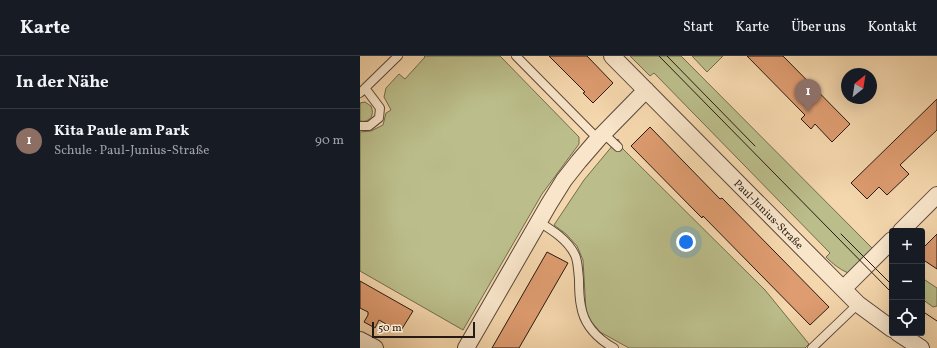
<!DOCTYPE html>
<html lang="de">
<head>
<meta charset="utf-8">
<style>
  body { margin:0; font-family:Vollkorn,serif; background:#20242c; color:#f1f3f6 }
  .controls { position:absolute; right:12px; bottom:12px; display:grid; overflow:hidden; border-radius:4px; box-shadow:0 4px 16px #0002 }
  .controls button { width:36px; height:36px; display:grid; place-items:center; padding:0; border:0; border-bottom:1px solid #363941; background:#171b24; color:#f1f3f6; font:20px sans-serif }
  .compass { position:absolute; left:481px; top:12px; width:36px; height:36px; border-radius:50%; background:#171b24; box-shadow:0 4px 16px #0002; rotate:30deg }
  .scale { position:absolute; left:12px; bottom:10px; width:103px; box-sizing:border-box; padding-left:4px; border:2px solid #271913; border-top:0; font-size:11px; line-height:14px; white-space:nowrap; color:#271913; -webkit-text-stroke:3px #f8e5ca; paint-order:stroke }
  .you { position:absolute; left:326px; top:186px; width:14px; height:14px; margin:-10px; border:3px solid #fff; border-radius:50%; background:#1a73e8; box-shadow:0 0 0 6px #1a73e833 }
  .badge { display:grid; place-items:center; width:26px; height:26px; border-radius:50%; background:#c59692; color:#fff; font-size:13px; font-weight:700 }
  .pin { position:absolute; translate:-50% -33px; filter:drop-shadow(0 1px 2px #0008) }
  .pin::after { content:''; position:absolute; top:21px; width:14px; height:12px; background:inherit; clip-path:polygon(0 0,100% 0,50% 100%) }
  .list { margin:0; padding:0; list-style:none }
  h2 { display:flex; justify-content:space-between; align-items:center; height:52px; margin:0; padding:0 16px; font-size:17px }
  h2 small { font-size:13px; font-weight:400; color:#9ea1a6 }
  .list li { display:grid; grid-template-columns:26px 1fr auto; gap:12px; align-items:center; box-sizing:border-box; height:64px; padding:0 16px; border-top:1px solid #363941 }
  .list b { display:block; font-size:15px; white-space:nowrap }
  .list p { margin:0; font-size:13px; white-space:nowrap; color:#9ea1a6 }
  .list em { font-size:13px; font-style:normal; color:#9ea1a6 }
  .icon { flex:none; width:22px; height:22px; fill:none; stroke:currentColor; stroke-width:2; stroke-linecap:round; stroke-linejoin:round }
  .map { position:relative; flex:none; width:577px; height:292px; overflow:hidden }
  header { display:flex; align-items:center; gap:24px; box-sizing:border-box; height:56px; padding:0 20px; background:#171b24; border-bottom:1px solid #363941 }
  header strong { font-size:19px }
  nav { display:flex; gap:22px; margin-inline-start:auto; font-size:14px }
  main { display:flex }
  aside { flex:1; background:#171b24 }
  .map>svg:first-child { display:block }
</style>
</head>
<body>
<header>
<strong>Karte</strong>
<nav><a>Start</a><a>Karte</a><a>Über uns</a><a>Kontakt</a></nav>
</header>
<main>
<aside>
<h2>In der Nähe<small></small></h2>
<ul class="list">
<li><span class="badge" style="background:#8d6e63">1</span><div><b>Kita Paule am Park</b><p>Schule · Paul-Junius-Straße</p></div><em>90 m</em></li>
</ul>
</aside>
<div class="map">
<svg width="577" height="292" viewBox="0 0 577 292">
  <rect width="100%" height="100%" fill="#f5d7ad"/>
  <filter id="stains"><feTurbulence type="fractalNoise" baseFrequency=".005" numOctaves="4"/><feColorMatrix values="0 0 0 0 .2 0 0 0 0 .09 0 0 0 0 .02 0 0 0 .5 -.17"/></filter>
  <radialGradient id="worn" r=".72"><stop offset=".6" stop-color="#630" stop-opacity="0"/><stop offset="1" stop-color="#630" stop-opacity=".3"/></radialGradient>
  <!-- green -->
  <path fill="#bbbe8b" stroke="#716c4f" d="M64,0H140L219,81V88L182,138L103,274L0,215V76L11,75L23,69L26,57L31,54L24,41L26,32L39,18L45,23L65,1Z
    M270,0H321L512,192L488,217C479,213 473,208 466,201L470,197L294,17L290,20Z
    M332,0H363L347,16Z
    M5,46L11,50C15,59 10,67 0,65V47Z
    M258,83L263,93L405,234L449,288L445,292H269L240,276L230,264L226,255L223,204L217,190L206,178L194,169L224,124Z
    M562,222L577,232V250L573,251L562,243Z"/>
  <!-- building -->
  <path fill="#de9c70" stroke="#271913" d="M189,0H227L253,27L233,47L223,37L225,36Z
    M387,0H423L490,68L472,86L455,68L451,73L441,63L445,59Z
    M577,43V74L540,109L549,118L527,139L519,131L507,143L491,127Z
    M290,71L360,143L362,142L469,251L450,269L343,160L342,162L271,90Z
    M577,178V213L562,203V193Z
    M187,196L208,207L159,292H132Z
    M0,225L53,255L40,276L19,264L15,272L4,266L8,259V256L0,252Z"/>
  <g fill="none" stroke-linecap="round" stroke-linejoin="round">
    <defs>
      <path id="lane" d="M156,0L238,83
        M0,37L38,0
        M0,70H9L19,62L20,52L5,32
        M243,77L258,91
        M179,166C192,174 208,184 215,199C218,205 218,215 219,223C219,232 219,241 221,250C224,269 238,283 254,292
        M452,292L498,248"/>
      <path id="street" d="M252,0L498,248L532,273
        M541,175L577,139
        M483,233L532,184
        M538,277L561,292
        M0,284L15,292
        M106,292L189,148L204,124L219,105L238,83L286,34"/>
    </defs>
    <!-- lane casing -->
    <use href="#lane" stroke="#5a483a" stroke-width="10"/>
    <!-- street casing -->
    <use href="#street" stroke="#5a483a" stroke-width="18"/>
    <!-- lane -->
    <use href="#lane" stroke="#f8e5ca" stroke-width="8"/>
    <!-- street -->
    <use href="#street" stroke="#f8e5ca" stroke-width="16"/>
    <!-- tram -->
    <path stroke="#271913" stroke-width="1" d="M299,0L532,237
      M307,0L395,90
      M481,178L532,229
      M562,255L577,265"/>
  </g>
  <g text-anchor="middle" stroke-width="3" stroke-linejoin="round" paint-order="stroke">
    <!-- street labels -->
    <g font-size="11" fill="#271913" stroke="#f8e5ca">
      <text transform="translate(409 158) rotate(45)" y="4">Paul-Junius-Straße</text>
    </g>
  </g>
  <rect width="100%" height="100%" filter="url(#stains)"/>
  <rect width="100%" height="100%" fill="url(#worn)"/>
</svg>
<div class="controls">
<button>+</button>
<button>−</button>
<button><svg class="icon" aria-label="locate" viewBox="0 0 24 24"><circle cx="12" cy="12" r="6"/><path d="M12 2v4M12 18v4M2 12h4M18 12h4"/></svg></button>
</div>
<svg class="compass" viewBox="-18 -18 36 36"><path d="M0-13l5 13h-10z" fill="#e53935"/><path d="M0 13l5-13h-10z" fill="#9ea1a6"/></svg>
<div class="scale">50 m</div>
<div class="you"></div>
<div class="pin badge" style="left:448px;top:56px;background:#8d6e63">1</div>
</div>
</main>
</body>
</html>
